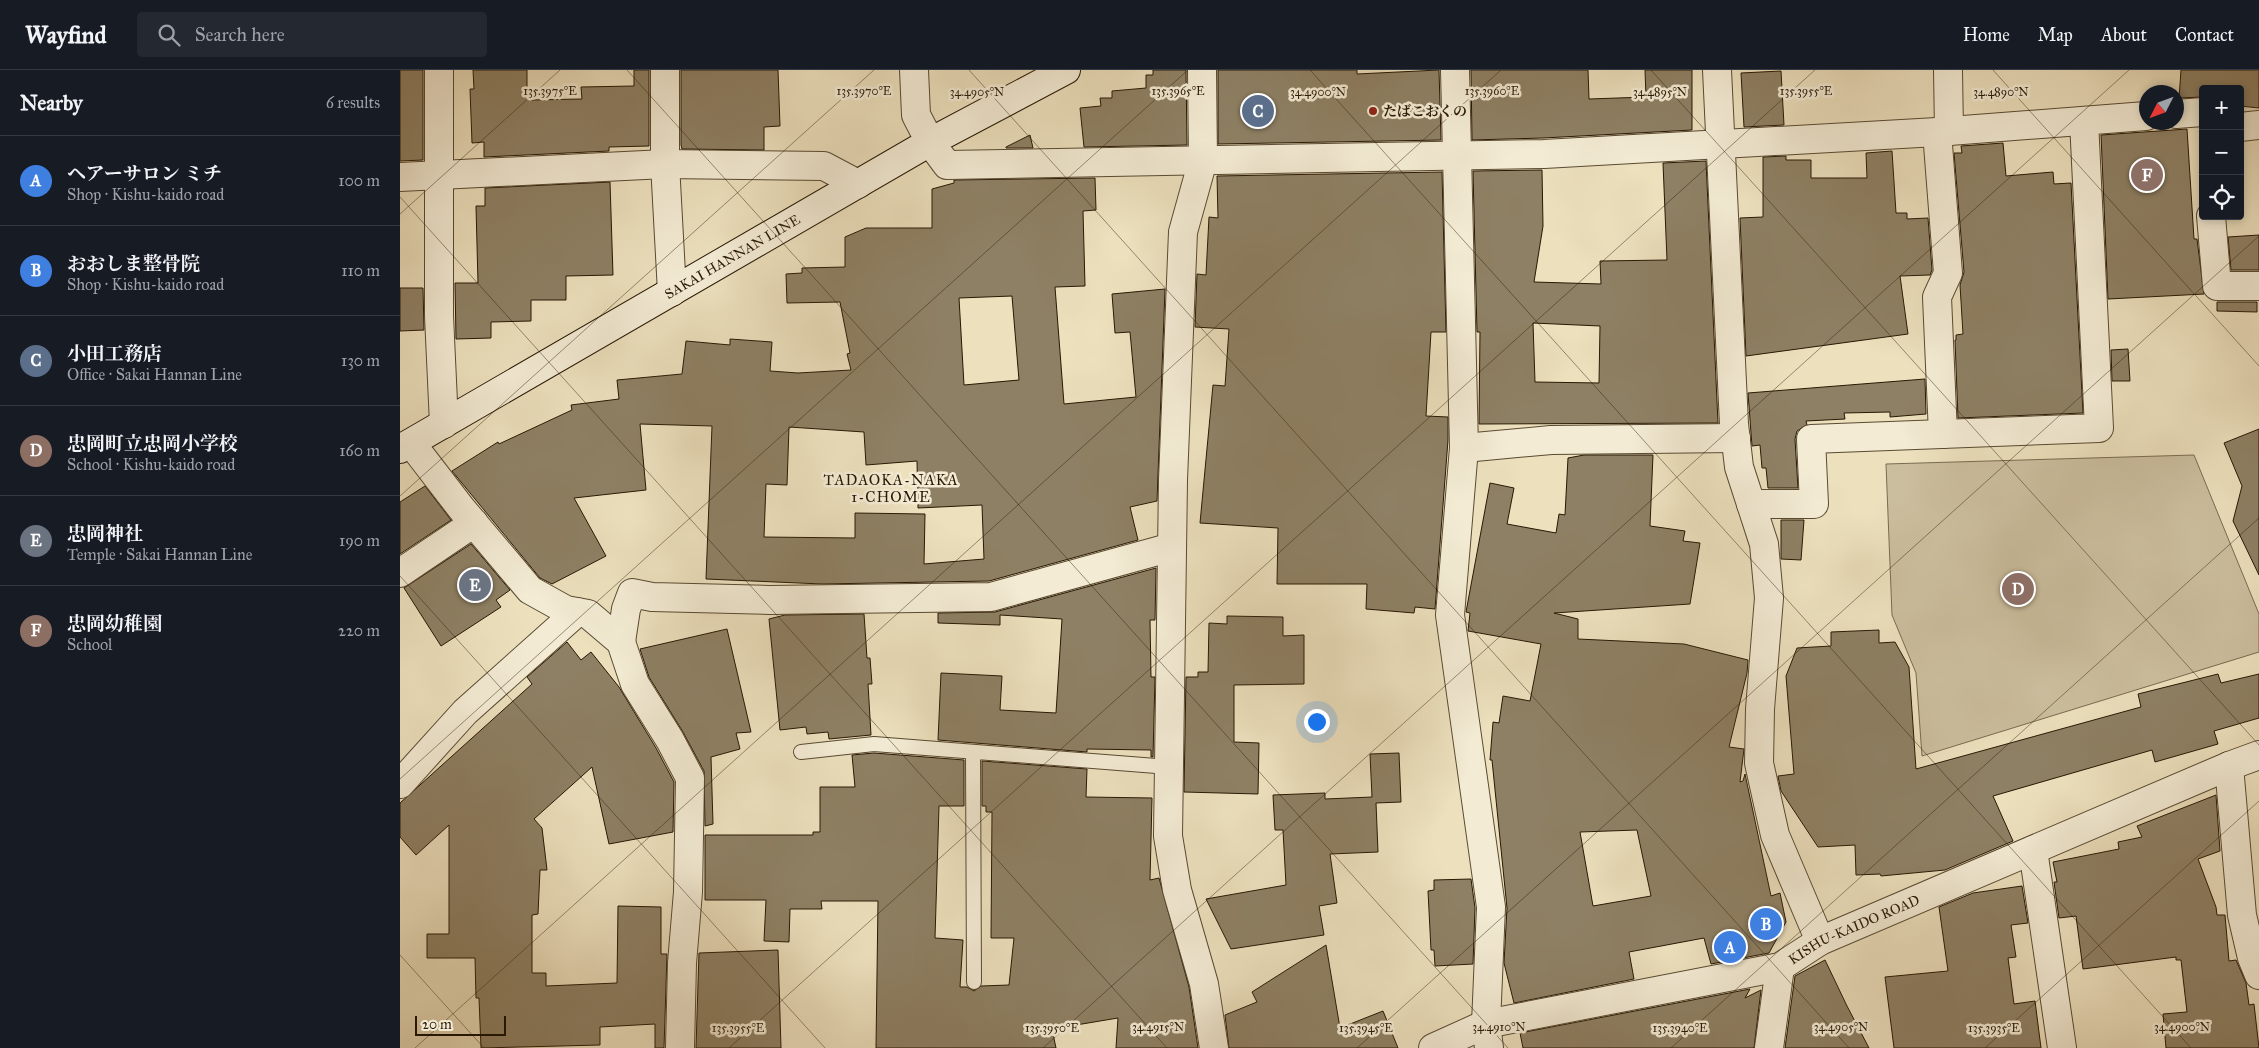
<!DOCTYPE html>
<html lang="en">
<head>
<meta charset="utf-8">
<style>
  body { margin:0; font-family:"IM FELL Great Primer","Noto Serif JP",serif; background:#242831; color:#f1f3f6 }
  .controls { position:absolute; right:15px; top:15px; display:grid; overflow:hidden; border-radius:5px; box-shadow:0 2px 8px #0003 }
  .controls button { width:45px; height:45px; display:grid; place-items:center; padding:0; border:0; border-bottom:1px solid #363941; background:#171b24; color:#f1f3f6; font:25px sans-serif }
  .compass { position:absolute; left:1739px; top:15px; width:45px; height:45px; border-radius:50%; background:#171b24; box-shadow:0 2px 8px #0003; rotate:228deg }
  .scale { position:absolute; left:15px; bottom:12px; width:91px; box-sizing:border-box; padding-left:5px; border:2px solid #281804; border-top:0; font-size:14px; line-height:18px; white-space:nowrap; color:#281804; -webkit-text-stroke:4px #f3ebd4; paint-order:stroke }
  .you { position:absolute; left:916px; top:651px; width:18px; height:18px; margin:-12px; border:4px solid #fff; border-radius:50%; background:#1a73e8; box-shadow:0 0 0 8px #1a73e833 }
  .badge { display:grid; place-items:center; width:32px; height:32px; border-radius:50%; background:#c59692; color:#fff; font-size:16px; font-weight:700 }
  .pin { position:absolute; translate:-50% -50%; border:2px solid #fff; box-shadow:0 1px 5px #0006 }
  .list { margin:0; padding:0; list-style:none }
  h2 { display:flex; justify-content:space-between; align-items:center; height:65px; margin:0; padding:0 20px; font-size:21px }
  h2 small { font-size:16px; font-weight:400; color:#9ea1a6 }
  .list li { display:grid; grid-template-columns:32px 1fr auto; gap:15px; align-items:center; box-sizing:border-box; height:90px; padding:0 20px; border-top:1px solid #363941 }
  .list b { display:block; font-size:19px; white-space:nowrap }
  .list p { margin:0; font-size:16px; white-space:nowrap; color:#9ea1a6 }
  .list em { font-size:16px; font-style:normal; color:#9ea1a6 }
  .icon { flex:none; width:28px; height:28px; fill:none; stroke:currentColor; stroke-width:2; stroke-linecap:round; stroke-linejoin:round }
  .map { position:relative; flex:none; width:1859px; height:978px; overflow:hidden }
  header { display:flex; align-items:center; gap:30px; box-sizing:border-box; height:70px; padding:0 25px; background:#171b24; border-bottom:1px solid #363941 }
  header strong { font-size:24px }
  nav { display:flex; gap:28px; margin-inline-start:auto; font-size:18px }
  .search { width:350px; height:45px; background:#242831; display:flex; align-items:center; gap:12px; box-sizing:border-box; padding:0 18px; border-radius:5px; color:#9ea1a6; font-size:19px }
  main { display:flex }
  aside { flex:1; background:#171b24 }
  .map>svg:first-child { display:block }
</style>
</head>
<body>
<header>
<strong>Wayfind</strong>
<div class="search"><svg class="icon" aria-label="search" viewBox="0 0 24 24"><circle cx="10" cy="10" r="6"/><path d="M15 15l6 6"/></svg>Search here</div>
<nav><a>Home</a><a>Map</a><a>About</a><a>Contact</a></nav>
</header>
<main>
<aside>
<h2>Nearby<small>6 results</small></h2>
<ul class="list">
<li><span class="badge" style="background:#3f7fe0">A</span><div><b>ヘアーサロン ミチ</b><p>Shop · Kishu-kaido road</p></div><em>100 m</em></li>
<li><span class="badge" style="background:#3f7fe0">B</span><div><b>おおしま整骨院</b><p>Shop · Kishu-kaido road</p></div><em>110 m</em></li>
<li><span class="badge" style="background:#5c6f8a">C</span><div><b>小田工務店</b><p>Office · Sakai Hannan Line</p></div><em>130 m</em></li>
<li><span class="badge" style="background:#8d6e63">D</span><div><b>忠岡町立忠岡小学校</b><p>School · Kishu-kaido road</p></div><em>160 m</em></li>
<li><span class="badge" style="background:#6b7280">E</span><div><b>忠岡神社</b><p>Temple · Sakai Hannan Line</p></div><em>190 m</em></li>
<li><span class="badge" style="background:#8d6e63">F</span><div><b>忠岡幼稚園</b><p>School</p></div><em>220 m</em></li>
</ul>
</aside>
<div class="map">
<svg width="1859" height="978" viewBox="0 0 1859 978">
  <rect width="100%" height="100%" fill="#ece0bd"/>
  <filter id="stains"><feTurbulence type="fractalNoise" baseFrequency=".004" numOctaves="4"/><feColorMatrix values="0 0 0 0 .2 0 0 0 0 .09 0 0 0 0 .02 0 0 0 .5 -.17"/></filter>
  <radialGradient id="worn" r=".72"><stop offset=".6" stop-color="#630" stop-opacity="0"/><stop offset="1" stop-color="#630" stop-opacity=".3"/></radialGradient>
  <!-- green -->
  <path fill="#cbbe9e" stroke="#7a6b51" d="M1794,385L1859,544V582L1522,686L1516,603L1492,545L1486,394Z"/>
  <!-- building -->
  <path fill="#8e8064" stroke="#281804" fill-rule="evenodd" d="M0,0H23V90L0,91Z
    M73,0H127V20H130L131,30L182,29L181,17L234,16V0H249V76L209,77V81L84,87V72L72,73L70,19H74Z
    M281,0H378L380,56L364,57V80L282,79L281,75Z
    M753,0H786L787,75L684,77L680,38L701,36L700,28H712V21L746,18V5H753Z
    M818,0H957V4L1039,0L1041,70L818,74Z
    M1071,0H1188L1189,29L1246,27L1245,0H1292V60L1143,68L1072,70Z
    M1781,0H1859V38L1840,36V19H1803V27L1779,28Z
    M1381,1L1384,55L1344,57L1341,3Z
    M1787,59L1794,169H1797L1804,224L1708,229L1701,65Z
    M630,65L633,78H606V77Z
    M1603,73L1606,106L1653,102L1654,114L1671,113L1683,343L1558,348L1555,270H1556V265L1563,264L1560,215L1564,202L1554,83H1562L1561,76Z
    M1492,81L1496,143H1507V149L1528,148L1532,200L1530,205L1500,206L1508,264L1346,286L1340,148L1363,147V87L1386,86V90H1411V108H1467L1466,83Z
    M1306,91L1318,353L1079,354L1080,262H1077L1073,101L1142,100L1143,156L1134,212L1201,214L1200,191L1267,190L1263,93ZM1133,253L1200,256L1199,313L1135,312Z
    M1042,102L1046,262H1031L1026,346L1048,347V370L1035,539L1015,537L1014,543L966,539L967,514H877L878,458L800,453L813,315L825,316L829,259L795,257L797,204L806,205L809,147L818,148L817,106Z
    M695,108L696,140L683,141L685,216L655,217L664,334L736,327L730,262L715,263L712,224L765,219L757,431L730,437L738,470L589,511L422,514L306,509L312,356L240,354L246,420L174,428L206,486L152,514L140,508L52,401L98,372L99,374L172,340L171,335L219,329L217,310L282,304L286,271L330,275V269L372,272L370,301L398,303L451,300L447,284L450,283L440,232L387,233L386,204L402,203V198L445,197V167L466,158H532V119L554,113V110ZM612,226L619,310L564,315L559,228ZM389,357L464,362L466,395L517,391L518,438L582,435L584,489L524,494L525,444L455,443V468L364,467L366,414L387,415Z
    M210,112L213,205L166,206V230H131V251L91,252V268L56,269L55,213H78L76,136H85V118Z
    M1859,165V200H1831L1828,167Z
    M0,218H23L24,260L0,261Z
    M1817,232H1857V242L1817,241Z
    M1728,279L1730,311H1712L1711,280Z
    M1525,309L1526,344L1490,347V342L1444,343L1445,349L1406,351L1407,355L1397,361L1395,369L1398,418H1368L1366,398H1362L1360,375L1352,376L1348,323Z
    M1859,359V505L1833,451L1842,416L1824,373Z
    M1184,385H1253L1250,456L1285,461L1283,471L1300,473L1290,534L1154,543L1178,549V569L1284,574L1348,590L1347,603L1329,677L1344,679L1340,712L1343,711L1345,704L1371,826L1380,823L1386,852L1369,883L1311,894L1304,868L1229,882L1234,909L1114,933L1104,893L1107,838L1092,690H1090L1093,652L1099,653L1103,626L1130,631L1141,574L1068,561L1070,543L1066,542L1090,413L1114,418L1107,454L1156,463L1159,444L1165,445L1168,388ZM1237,760L1251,826L1193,836L1180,762Z
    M25,416L51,450L0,484V432Z
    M1381,450H1404L1401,490L1381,489Z
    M71,474L110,520L96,530L101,537L41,576L4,518Z
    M756,498L755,550H750L751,607H755L753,687H751V680L687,679V682L538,670L541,603L602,606L600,640L656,643L662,549L600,545V555L538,553V543L595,542Z
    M464,544L467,588H470L472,614H468L471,665L429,669L428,662L407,664L406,657L380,660L369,549L385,545Z
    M827,546L883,547V566L904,565V614L834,615V672L859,673L858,724L784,722L786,607H798V602H808L809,553L827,554Z
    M327,559L351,662L336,663L340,679L311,687L313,754L305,756L304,701L283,662L249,607L240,579Z
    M1479,560V573L1495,572L1509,597L1516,699L1741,637L1738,624L1818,604L1821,613L1859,604V648L1814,661L1818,674L1755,692L1752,680L1593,726L1613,771L1545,800L1481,806L1480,804L1456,805L1455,775L1418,777L1381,721L1378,706L1394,704L1386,606L1397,578L1431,576V562Z
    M167,572L181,590L191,582L219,617L256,678L274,712L273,762L209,774L192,697L134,749L142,758L147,800H140L138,844L132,845V903H146V916L217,913L218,836L261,837V884H267L264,978H255V954L200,957V975L81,978L79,928H76L75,888H27V864H49V755L16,785L0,767V733L132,614L127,607Z
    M474,683L564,690V736H539L535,868L563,870L560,917H567L574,921L581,916L609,915L614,868H591L592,742H586V736H582V691L687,699L686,727L752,728L750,810L759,808L789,917L798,978H716L718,948L652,959L656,978H476L478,831H421L422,839H390L389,872L364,871L366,830H305V765H413V762H420V717H455L452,685Z
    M999,683L1001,732L976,733L978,782L930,784L937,833L919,836L924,865L831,879L806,829L886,815L883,760H875L873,725L925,723V729L972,727L970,684Z
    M1816,725L1820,781L1798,789L1816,837L1817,845H1825L1829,891L1836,890L1846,913L1849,935L1854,934L1859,978H1766L1763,944L1787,942L1781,890H1776V887L1683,899L1676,846L1659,848L1654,812H1657L1653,792L1719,779L1718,772L1742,767L1737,756Z
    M1071,809L1075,838L1073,894L1035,896L1034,880H1031L1028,821L1034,820V810Z
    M1622,816L1628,853L1611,855L1616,887L1608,888L1614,934L1635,931L1641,978H1494L1485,907L1548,901L1539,837L1573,823Z
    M926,875L940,958L983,941L998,978H829L825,945L857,932L852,922Z
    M378,880L381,978H296L299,883Z
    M1425,890L1447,936L1469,978H1385L1395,906Z
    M1350,919L1345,928L1361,920L1354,978H1123L1120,963Z"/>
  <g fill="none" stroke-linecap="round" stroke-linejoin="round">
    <defs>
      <path id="lane" d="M401,682L474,674L769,697
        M573,682L574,912"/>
      <g id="street">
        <path d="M39,0V246L44,354"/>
        <path d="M265,0V94L272,222"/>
        <path d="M514,0L516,45L530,72L547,95L1144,84L1537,62L1746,46"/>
        <path d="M802,0L803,90L783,162L773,410L768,766L777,820L804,914L814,978"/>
        <path d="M1055,0L1064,378L1050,545L1091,837L1086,954L1089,978"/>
        <path d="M1317,0L1334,354L1339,397L1364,474L1369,528L1360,639L1359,693L1375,765L1420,871"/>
        <path d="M1548,0L1549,61"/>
        <path d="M1776,44L1803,42"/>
        <path d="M1840,57L1859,55"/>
        <path d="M1537,62L1548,203L1537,227L1543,364"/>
        <path d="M0,107L265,94L424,96L458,114"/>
        <path d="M1811,146L1817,216H1859"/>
        <path d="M11,373L61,438L130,520L166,540L188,544L221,572L235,614L270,670L290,708L288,822L282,893L280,978"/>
        <path d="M1064,378L1151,370L1336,368"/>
        <path d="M1351,434H1414L1411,369L1699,358L1684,51"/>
        <path d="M0,503L74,453"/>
        <path d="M221,572L226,539L232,523L252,527L370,530L591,527L772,477"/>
        <path d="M1829,696L1842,845L1852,888L1859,905"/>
        <path d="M0,714L65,642L177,542"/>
        <path d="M1633,780L1662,978"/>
        <path id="s1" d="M1033,978L1086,954L1380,897L1420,871L1829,696L1859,685"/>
        <path d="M1369,978L1380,897"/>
      </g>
      <g id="secondary">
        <path id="s2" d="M0,379L530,72L666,0"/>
      </g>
    </defs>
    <!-- lane casing -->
    <use href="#lane" stroke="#594a32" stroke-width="16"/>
    <!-- street casing -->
    <use href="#street" stroke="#594a32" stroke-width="30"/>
    <!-- secondary casing -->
    <use href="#secondary" stroke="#281804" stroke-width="30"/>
    <!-- lane -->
    <use href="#lane" stroke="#f3ebd4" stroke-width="14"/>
    <!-- street -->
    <use href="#street" stroke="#f3ebd4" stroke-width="28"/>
    <!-- secondary -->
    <use href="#secondary" stroke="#f3ebd4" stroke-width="28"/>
  </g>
  <!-- ticks -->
  <path fill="none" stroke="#281804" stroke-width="1" stroke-opacity="0.45" d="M227,0L1108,978M569,0L1449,978M910,0L1791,978M1251,0L1859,675M1593,0L1859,296M0,127L767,978M0,144L160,0M0,426L474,0M0,506L425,978M0,709L788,0M0,885L84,978M15,978L1101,0M329,978L1415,0M643,978L1729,0M957,978L1859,166M1271,978L1859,448M1585,978L1859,731"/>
  <!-- markers -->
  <circle fill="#8f2418" stroke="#f3ebd4" stroke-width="2" cx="973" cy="41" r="5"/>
  <g text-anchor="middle" stroke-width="5" stroke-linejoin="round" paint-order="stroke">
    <!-- poi labels -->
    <g font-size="14" font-weight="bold" fill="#281804" stroke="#f3ebd4" text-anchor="start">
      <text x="983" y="46">たばこおくの</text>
    </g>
    <!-- street labels -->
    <g font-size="14" fill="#281804" stroke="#f3ebd4">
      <text dy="5" stroke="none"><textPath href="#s2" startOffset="384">SAKAI HANNAN LINE</textPath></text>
      <text dy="5" stroke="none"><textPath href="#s1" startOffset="441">KISHU-KAIDO ROAD</textPath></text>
    </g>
    <!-- neighbourhood labels -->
    <g font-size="15" letter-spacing="1" fill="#281804" stroke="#f3ebd4">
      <text x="491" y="415">TADAOKA-NAKA<tspan x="491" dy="17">1-CHOME</tspan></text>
    </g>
  </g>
  <g font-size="12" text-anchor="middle" fill="#281804" stroke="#f3ebd4" stroke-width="5" stroke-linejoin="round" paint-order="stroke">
    <text x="150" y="25">135.3975°E</text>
    <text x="464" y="25">135.3970°E</text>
    <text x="778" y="25">135.3965°E</text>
    <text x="1092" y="25">135.3960°E</text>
    <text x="1406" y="25">135.3955°E</text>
    <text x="1260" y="26">34.4895°N</text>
    <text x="577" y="26">34.4905°N</text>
    <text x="918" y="26">34.4900°N</text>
    <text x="1601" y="26">34.4890°N</text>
    <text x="758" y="961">34.4915°N</text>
    <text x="1099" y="961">34.4910°N</text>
    <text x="1441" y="961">34.4905°N</text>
    <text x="1782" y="961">34.4900°N</text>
    <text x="338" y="962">135.3955°E</text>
    <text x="652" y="962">135.3950°E</text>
    <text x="966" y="962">135.3945°E</text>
    <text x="1280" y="962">135.3940°E</text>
    <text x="1594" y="962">135.3935°E</text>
  </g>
  <rect width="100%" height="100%" filter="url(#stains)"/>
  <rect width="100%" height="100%" fill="url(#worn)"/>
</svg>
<div class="controls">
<button>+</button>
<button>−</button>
<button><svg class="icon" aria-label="locate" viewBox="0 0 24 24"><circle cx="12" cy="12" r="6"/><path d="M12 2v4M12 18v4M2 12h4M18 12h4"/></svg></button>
</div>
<svg class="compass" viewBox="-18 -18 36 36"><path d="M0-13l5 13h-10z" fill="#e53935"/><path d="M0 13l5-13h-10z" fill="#9ea1a6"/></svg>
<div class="scale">20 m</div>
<div class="you"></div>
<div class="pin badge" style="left:1330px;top:877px;background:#3f7fe0">A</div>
<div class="pin badge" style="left:1366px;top:854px;background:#3f7fe0">B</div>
<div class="pin badge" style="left:858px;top:41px;background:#5c6f8a">C</div>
<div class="pin badge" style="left:1618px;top:519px;background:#8d6e63">D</div>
<div class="pin badge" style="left:75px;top:515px;background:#6b7280">E</div>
<div class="pin badge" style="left:1747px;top:105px;background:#8d6e63">F</div>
</div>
</main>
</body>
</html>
